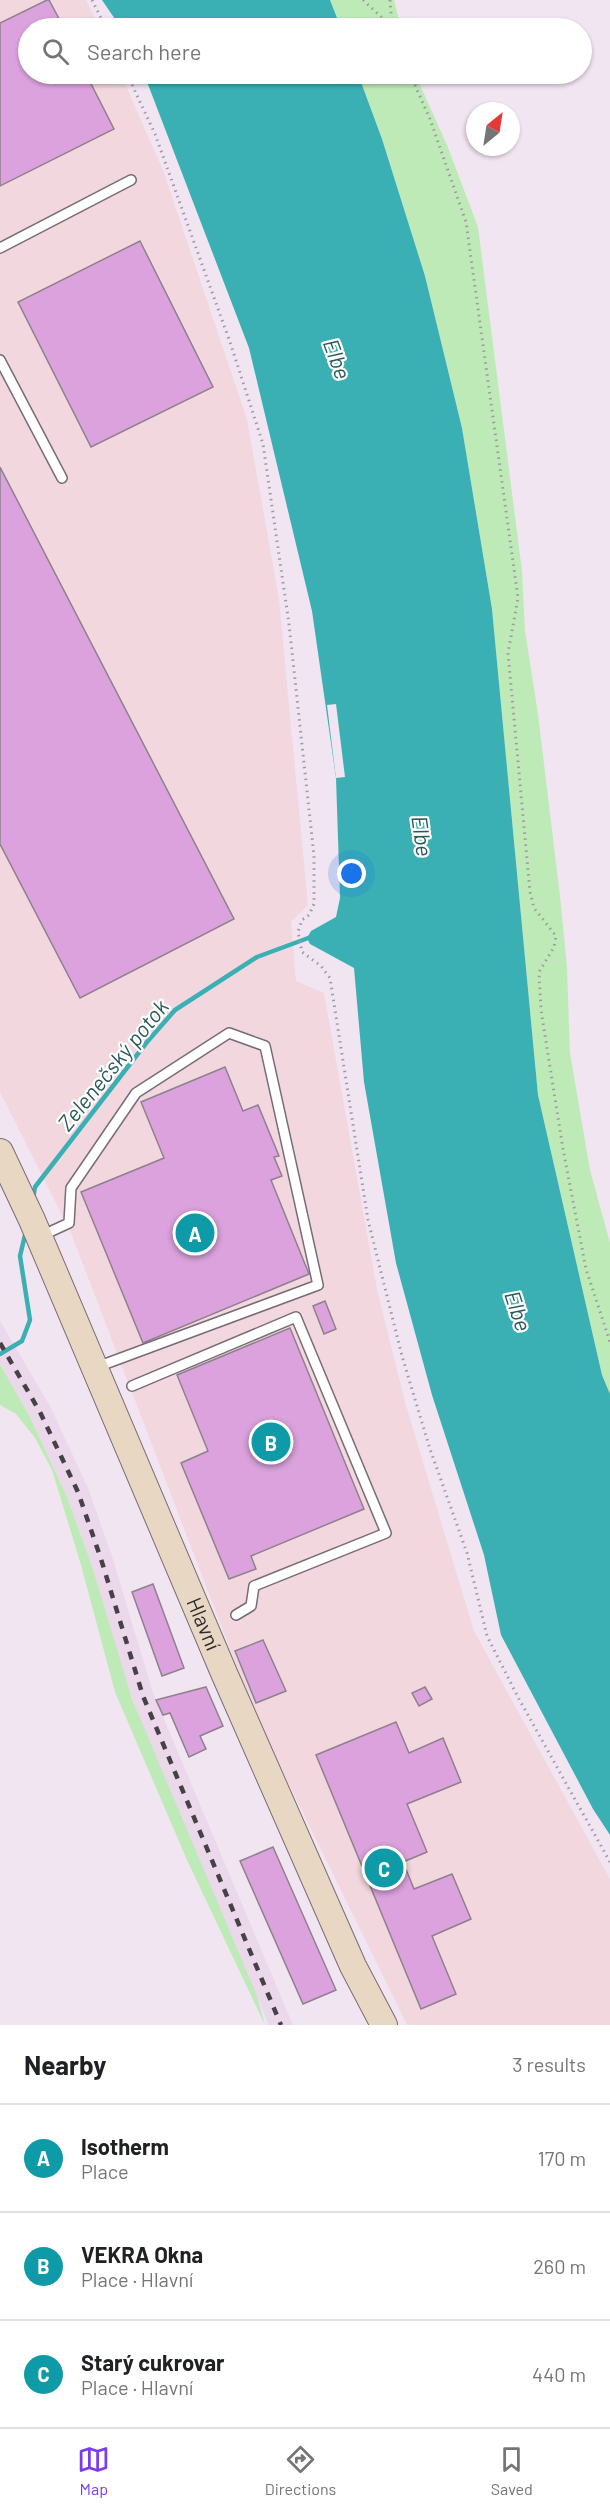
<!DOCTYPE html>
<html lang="en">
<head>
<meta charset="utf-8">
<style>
  body { margin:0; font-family:Barlow,sans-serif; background:#f6f6f6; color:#202124 }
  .compass { position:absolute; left:466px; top:102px; width:54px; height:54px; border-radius:50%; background:#fff; box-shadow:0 2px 4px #0004; rotate:30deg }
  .you { position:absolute; left:352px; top:874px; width:21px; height:21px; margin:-15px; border:4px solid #fff; border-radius:50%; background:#1a73e8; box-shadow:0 0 0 9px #1a73e833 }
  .badge { display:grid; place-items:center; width:39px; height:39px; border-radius:50%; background:#7c3aed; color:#fff; font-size:20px; font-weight:700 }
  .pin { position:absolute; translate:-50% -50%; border:3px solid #fff; box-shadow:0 2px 6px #0006 }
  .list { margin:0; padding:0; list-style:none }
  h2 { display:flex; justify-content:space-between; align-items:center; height:78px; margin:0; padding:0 24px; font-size:26px }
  h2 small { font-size:20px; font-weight:400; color:#757577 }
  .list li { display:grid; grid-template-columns:39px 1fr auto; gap:18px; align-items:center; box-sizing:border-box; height:108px; padding:0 24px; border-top:2px solid #e0e0e0 }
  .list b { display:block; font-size:22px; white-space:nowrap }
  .list p { margin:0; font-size:20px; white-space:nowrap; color:#757577 }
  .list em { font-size:20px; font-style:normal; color:#757577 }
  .icon { flex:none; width:33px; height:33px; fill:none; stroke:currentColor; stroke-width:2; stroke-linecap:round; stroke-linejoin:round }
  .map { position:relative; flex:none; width:610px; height:2025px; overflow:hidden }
  .search { position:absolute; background:#fff; box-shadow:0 2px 4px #0004; left:18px; right:18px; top:18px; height:66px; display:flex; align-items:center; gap:15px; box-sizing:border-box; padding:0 21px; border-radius:33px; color:#757577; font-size:22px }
  .sheet { height:402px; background:#fff }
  nav { display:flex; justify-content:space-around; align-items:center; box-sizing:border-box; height:84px; border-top:2px solid #e0e0e0; background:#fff; font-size:16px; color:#757577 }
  nav a { display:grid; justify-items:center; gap:3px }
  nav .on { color:#7c3aed }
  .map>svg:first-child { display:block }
</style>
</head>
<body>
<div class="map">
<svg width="610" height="2025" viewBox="0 0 610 2025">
  <rect width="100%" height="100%" fill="#f2e5f2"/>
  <!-- industrial -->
  <path fill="#f2d8de" d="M0,0H86L100,28H28V74H121L164,173L247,419L279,599L308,905L291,922L296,981L324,993L377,1289L405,1402L474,1631L610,1879V2025H407L256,1717L71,1233L0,1092Z"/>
  <!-- built -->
  <path fill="#ebd8eb" d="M0,1321L50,1406L88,1488L112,1556L153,1693L293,2025H269L148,1742L118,1658L91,1563L67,1497L30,1417L0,1364Z"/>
  <!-- green -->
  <path fill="#beeab8" d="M330,0H394L401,28H341Z
    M358,74H415L447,145L478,227L522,571L525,631L538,714L560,896L567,967L570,1053L590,1170L610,1243V1394L602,1375L538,1095L492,609L462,428L425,276L382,139Z
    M0,1364L30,1417L67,1497L91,1563L132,1699L257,1996L265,2025L187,1860L115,1692L81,1565L52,1470L35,1438L16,1414L0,1405Z"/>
  <!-- water -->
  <path fill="#3ab0b4" d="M102,0H330L341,28H121Z
    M144,74H358L382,139L425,276L462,428L492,609L538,1095L602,1375L610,1394V1835L593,1809L501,1635L484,1555L432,1395L396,1263L364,1082L354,968L310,944L307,938L311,931L336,917L340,898L336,778L312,611L249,348Z"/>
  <!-- pier -->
  <path fill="#f2e5f2" d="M336,704L345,777L336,778L327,705Z"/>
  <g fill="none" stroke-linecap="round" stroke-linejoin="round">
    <!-- stream -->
    <path stroke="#3ab0b4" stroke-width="4.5" d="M33,1199L35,1187L147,1042L175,1010L257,957L311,937
      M0,1354L22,1341L30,1320L20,1256L26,1231"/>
  </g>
  <!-- building -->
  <path fill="#dba2dd" stroke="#8d818d" stroke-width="1.5" d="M47,0H49L64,28H28V74H86L114,129L0,186V23Z
    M140,241L213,387L91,447L18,302Z
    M0,467L234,919L80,998L0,844Z
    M225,1067L243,1111L258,1105L279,1156L274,1157L282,1176L271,1180L309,1274L143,1343L81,1192L164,1158L141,1102Z
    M325,1301L336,1329L324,1334L313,1306Z
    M290,1328L364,1509L251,1556L256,1569L229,1579L181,1463L208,1451L177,1375Z
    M153,1584L184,1668L162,1676L132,1592Z
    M263,1640L286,1691L256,1703L235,1651Z
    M206,1687L223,1726L200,1736L206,1749L189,1757L170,1713L163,1715L156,1700Z
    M425,1687L432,1699L419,1706L412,1693Z
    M396,1722L409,1753L443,1738L461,1782L407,1804L427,1852L403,1862L414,1889L452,1874L471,1919L432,1936L456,1994L421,2009L316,1755Z
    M273,1847L336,1990L303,2004L240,1861Z"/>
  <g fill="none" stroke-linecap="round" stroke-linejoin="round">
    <defs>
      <path id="service" d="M0,248L131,180
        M0,360L62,478
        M41,1236L69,1223L71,1188L136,1093L229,1033L265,1046L318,1285L97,1367
        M132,1386L296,1317L386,1533L254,1586L251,1606L236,1615"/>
      <g id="secondary">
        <path id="s1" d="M0,1152L32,1220L224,1673L353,1966L384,2025"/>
      </g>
    </defs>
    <!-- service casing -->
    <use href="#service" stroke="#776c77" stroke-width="12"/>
    <!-- secondary casing -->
    <use href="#secondary" stroke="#776c77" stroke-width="28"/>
    <!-- path -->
    <path stroke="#a298a2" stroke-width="3" stroke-dasharray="1.5 4.5" stroke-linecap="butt" d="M92,0L106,28
      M363,0L392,27
      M390,0L392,27
      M127,74L155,134L230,342L263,444L289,624L314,856V904L309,915L302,920L298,932L302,952L321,966L330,978L368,1220L402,1356L430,1449L467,1553L487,1636L519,1699L610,1862
      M410,74L430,119L466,222L518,598L508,653L530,892L534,908L556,936L554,947L539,972L541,1010L563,1149L586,1269L610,1342"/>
    <!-- service -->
    <use href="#service" stroke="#fff" stroke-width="9"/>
    <!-- secondary -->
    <use href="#secondary" stroke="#e8d8c3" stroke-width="26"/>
    <!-- rail -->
    <path stroke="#474147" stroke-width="4.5" stroke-dasharray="8 8" stroke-linecap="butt" d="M0,1343L40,1412L78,1492L101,1559L143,1696L281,2025"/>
  </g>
  <g text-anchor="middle" stroke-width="4.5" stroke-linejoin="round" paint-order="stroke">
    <!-- street labels -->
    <g font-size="21" fill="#2f2a2f" stroke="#fff">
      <text dy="7" stroke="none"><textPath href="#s1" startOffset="514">Hlavní</textPath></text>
    </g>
    <!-- water labels -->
    <g font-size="22" font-style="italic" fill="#295a5b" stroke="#fff">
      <text transform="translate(337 359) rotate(70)" y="8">Elbe</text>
      <text transform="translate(422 836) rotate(82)" y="8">Elbe</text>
      <text transform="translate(113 1065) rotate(-51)" y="8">Zelenečský potok</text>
      <text transform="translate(518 1311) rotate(72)" y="8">Elbe</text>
    </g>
  </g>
</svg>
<svg class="compass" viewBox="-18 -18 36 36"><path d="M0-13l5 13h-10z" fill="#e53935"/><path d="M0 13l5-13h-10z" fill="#757577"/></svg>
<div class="you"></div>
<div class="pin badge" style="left:195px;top:1233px;background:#0f9aa8">A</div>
<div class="pin badge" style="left:271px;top:1442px;background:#0f9aa8">B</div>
<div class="pin badge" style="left:384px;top:1868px;background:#0f9aa8">C</div>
<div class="search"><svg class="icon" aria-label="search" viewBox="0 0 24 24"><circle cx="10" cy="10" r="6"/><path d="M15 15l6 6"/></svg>Search here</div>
</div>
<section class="sheet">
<h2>Nearby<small>3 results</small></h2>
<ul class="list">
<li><span class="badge" style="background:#0f9aa8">A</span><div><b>Isotherm</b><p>Place</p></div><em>170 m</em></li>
<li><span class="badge" style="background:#0f9aa8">B</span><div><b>VEKRA Okna</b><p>Place · Hlavní</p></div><em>260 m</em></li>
<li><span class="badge" style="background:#0f9aa8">C</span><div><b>Starý cukrovar</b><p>Place · Hlavní</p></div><em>440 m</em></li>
</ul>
</section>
<nav>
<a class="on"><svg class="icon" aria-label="map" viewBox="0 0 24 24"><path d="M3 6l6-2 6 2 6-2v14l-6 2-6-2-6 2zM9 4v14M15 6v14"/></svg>Map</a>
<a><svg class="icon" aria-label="directions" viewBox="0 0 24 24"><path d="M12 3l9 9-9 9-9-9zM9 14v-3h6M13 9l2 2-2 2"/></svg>Directions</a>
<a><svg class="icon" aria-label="saved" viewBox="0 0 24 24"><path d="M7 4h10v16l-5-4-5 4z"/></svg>Saved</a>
</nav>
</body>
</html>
